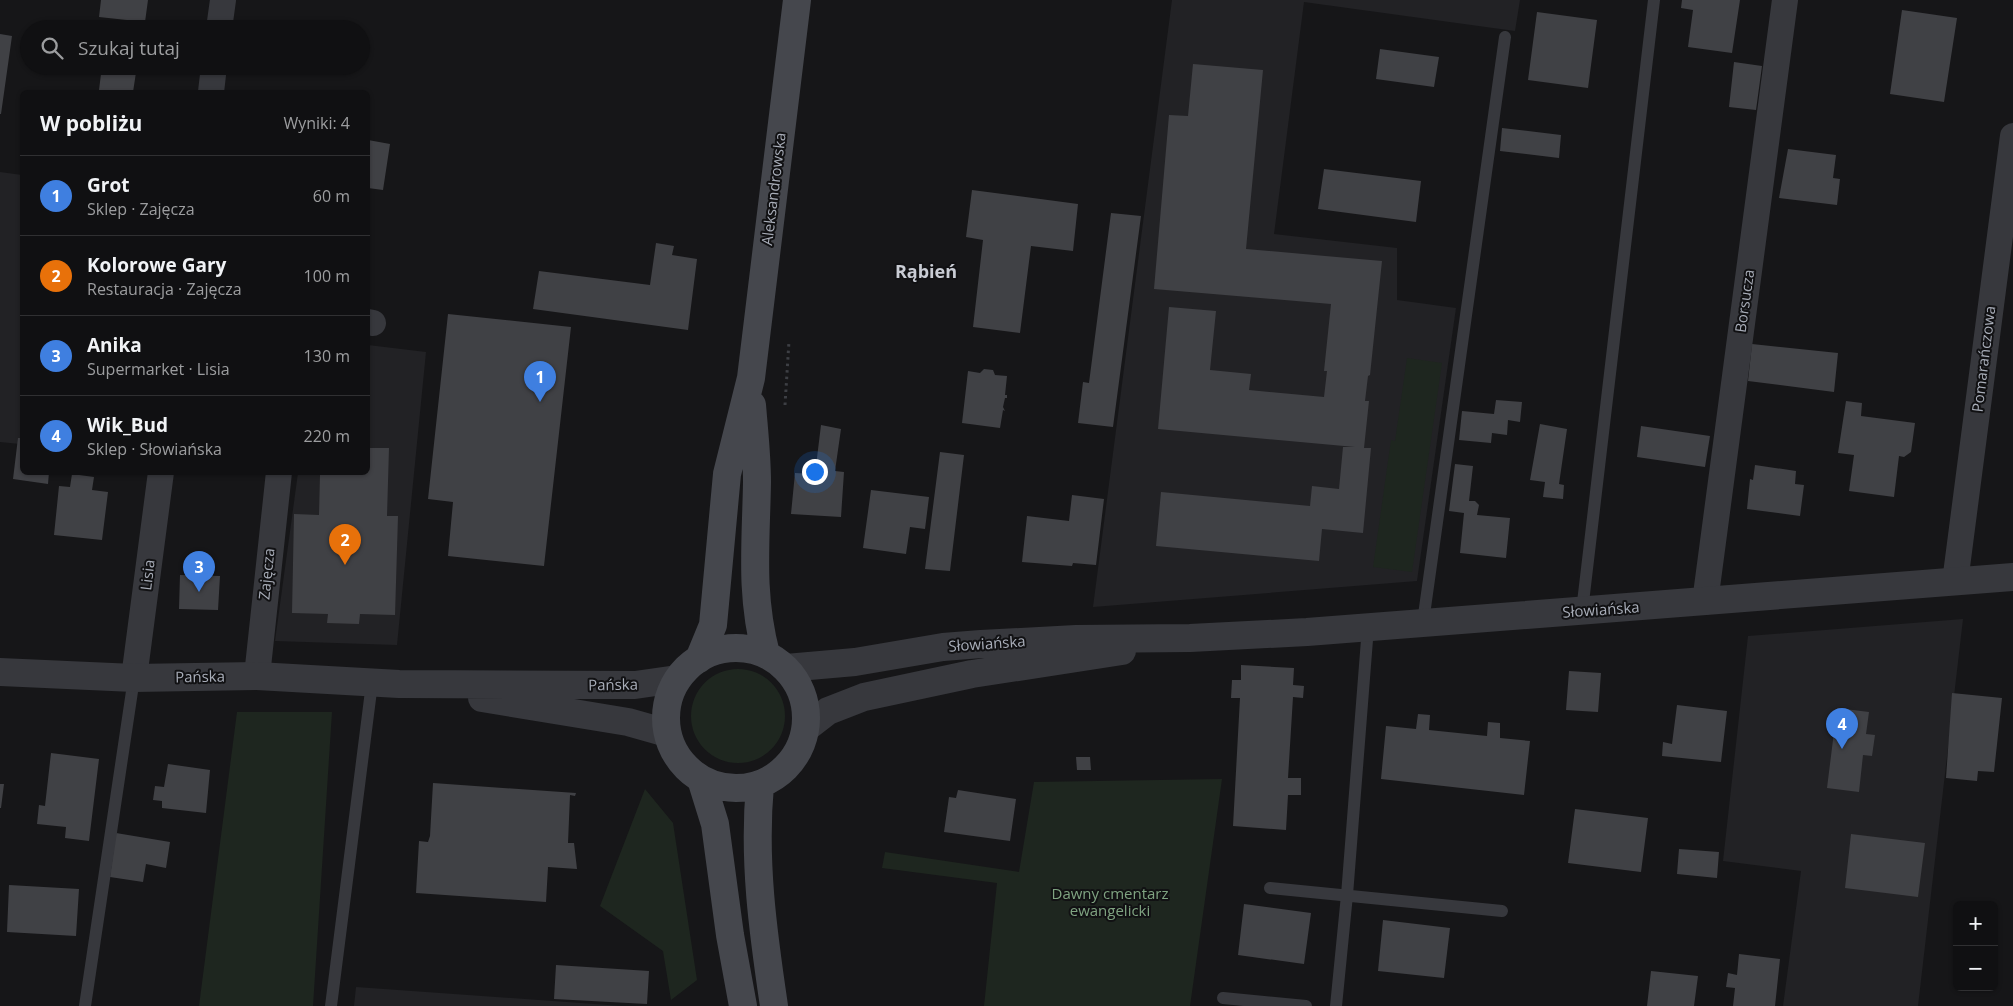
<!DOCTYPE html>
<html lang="pl">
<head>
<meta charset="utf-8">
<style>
  body { margin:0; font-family:"Open Sans",sans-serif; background:#1e1e20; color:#f1f3f6 }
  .controls { position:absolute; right:15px; bottom:15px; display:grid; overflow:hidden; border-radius:8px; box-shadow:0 1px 4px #0004 }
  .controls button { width:45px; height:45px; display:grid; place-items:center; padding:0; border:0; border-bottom:1px solid #303032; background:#101012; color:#f1f3f6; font:25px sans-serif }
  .you { position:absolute; left:814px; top:471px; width:18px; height:18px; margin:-12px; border:4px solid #fff; border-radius:50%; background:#1a73e8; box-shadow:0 0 0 8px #1a73e833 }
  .badge { display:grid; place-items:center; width:32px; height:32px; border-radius:50%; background:#ea580c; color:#fff; font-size:16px; font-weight:700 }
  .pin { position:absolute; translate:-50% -41px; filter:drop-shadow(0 1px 2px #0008) }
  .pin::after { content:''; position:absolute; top:26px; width:18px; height:15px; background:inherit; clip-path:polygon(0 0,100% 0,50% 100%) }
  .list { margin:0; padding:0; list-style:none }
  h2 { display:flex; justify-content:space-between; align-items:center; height:65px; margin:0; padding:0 20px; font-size:21px }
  h2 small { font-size:16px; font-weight:400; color:#9c9d9f }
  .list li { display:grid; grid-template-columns:32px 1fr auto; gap:15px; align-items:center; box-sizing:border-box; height:80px; padding:0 20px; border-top:1px solid #303032 }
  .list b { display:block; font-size:19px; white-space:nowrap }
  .list p { margin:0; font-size:16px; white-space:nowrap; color:#9c9d9f }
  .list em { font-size:16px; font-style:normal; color:#9c9d9f }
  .icon { flex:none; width:28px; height:28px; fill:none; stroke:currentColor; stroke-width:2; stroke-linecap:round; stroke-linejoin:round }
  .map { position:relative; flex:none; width:2013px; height:1006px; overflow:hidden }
  .search { position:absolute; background:#101012; box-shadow:0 1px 4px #0004; left:20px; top:20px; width:350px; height:55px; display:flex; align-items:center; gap:12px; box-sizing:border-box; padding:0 18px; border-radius:28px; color:#9c9d9f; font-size:19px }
  .panel { position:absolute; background:#101012; box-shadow:0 1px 4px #0004; left:20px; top:90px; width:350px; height:385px; border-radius:8px }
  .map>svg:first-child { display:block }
</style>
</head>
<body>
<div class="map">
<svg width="2013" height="1006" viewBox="0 0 2013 1006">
  <rect width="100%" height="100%" fill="#161618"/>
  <!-- built -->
  <path fill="#222225" d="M1172,0H1520L1515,31L1304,2L1274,234L1397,248V300L1456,308L1417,581L1093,607Z
    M0,172L22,175V417L20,444L0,442Z
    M368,345L426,352L397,645L275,641L298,473L368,472Z
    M1963,619L1918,1006H1783L1801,871L1723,861L1748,636Z
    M356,987L622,1006H354Z"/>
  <!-- green -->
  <path fill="#1e261f" d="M1407,358L1442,363L1412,572L1373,567L1391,440L1395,441Z
    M691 716a47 47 0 1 1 94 0a47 47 0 1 1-94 0Z
    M237,712H332L313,1006H199Z
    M1222,779L1190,1006H984L997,883L882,868L885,852L1019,872L1034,782Z
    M645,789L673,823L697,980L671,1000L663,951L600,906Z"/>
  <!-- building -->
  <path fill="#404145" d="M101,0H148L145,22L99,17Z
    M1682,0H1740L1732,53L1688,47L1693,10L1681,8Z
    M1902,10L1957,18L1944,102L1890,94Z
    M1537,12L1597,20L1588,88L1528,80Z
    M0,34L12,36L1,114H0Z
    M1380,49L1439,57L1434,87L1376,79Z
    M1734,62L1762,66L1756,110L1729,107Z
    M1193,64L1263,70L1246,249L1382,261L1370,375L1368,376L1365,401H1369L1364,448H1371L1363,533L1322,529L1319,561L1156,546L1161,492L1310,506L1312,486L1339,489L1343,447H1355L1158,429L1169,307L1216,311L1210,370L1251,374L1249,390L1324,397L1327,371H1324L1331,304L1154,289L1169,115L1188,116Z
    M102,66H137L133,92L99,90Z
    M1502,128L1561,135L1559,158L1500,151Z
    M368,140L390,144L383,190L368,188Z
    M1788,149L1836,155L1833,178L1840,179L1837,205L1779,198Z
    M1324,169L1421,181L1416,222L1318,209Z
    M972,190L1078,204L1073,251L1031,246L1020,333L973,327L983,240L966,237Z
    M1111,213L1141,216L1113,427L1078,423L1083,382L1089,383Z
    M656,243L674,246L672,255L697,259L688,330L533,309L539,271L650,285Z
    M448,314L571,327L544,566L448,556L453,502L428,499Z
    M1752,344L1838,353L1834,392L1748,381Z
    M984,369L993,370L995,375L1007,376L1005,395H1007V398H1005L1003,407L1005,411L1003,410L1000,428L962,423L968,371L980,373Z
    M1496,400L1522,402L1520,422L1508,420L1507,435L1492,433L1491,443L1459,440L1462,411L1494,414Z
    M1846,401L1862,403L1861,416L1915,423L1911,452L1904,457L1899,456L1894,497L1849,491L1854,455L1838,453Z
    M1540,424L1567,429L1559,484L1564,485L1563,499L1543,497L1545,482L1530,480Z
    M821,425L841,429L835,471L844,472L841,517L791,514L795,473L815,474Z
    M1641,426L1710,436L1705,467L1637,457Z
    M18,438H22V472H49L48,484L13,479Z
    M368,448H389L387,516H398L395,615L360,614L359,624L327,623L328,614L292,613L294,514L319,515L320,475L368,472Z
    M940,452L964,455L950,571L925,569Z
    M1455,464L1473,466L1469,501H1475L1479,505L1477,515L1510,518L1506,558L1460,553L1464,513L1449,511Z
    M1755,465L1796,471L1795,484L1804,485L1800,516L1747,509L1750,479L1753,480Z
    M72,474L94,477L92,490L108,492L102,540L54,535L59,486L70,487Z
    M871,490L929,497L925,529L910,527L906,554L863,548Z
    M1072,495L1104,499L1096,565L1073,563L1072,566L1022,562L1027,516L1069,521Z
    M180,575L220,576L218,610L179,609Z
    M1241,665L1294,668L1293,685L1304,686L1303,698L1293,697L1288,778H1301V795H1288L1286,830L1233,826L1240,698H1231L1232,680H1241Z
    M1569,671L1601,673L1598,712L1566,710Z
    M1952,693L2002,698L1994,772L1978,771L1977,781L1946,778Z
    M1677,705L1727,711L1721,762L1662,756L1663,742L1672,744Z
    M1837,708L1869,712L1866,734L1875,735L1872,756L1863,755L1859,792L1827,788Z
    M1418,714L1430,715L1429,730L1487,736L1488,722L1500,723V738L1530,741L1524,795L1381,779L1386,726L1416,729Z
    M51,753L99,759L89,841L65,838L66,827L37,824L39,805L45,806Z
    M1076,757H1090L1091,770H1077Z
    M168,764L210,770L206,813L162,808V801L153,800L155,786L164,787Z
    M433,783L576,793L575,796L570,795L568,843H574L577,869L548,867L546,902L416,893L419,841L428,842L430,836Z
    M0,784H4L1,808H0Z
    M958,790L1016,799L1010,841L944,832L949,797L956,798Z
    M1575,809L1648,818L1641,872L1568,863Z
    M116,833L170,842L166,868L146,864L143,882L110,877Z
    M1851,834L1925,843L1918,897L1845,888Z
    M1679,849L1719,852L1717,878L1677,874Z
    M9,885L79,889L76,936L7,932Z
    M1244,904L1311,913L1304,964L1238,955Z
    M1383,920L1450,928L1444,978L1378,971Z
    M1739,954L1780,959L1775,1006H1733L1735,988L1726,987L1728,973L1737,975Z
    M556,965L649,971L647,1004L554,999Z
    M1651,971L1698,976L1694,1006H1647Z"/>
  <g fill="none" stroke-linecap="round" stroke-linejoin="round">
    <!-- path -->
    <path stroke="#3d3f44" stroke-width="3" stroke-dasharray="2.5 4" stroke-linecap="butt" d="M785,405L789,341"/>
    <!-- service -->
    <path stroke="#37383d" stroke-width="12" d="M1582,611L1654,0
      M1423,622L1505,37
      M1270,888L1502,911
      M1223,998L1306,1006
      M85,1006L134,678
      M331,1006L372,683
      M1336,1006L1347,895L1368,627"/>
    <!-- minor -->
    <path stroke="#37383d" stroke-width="26" d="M219,29L223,0
      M211,92L214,66
      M368,322L373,323
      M1955,582L2013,136
      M1705,602L1785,0
      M257,676L279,472
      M134,678L161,472"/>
    <!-- tertiary -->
    <path stroke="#37383d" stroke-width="28" d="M786,668L855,662L943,647L981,644L1076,639L1190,638L1307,632L2013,577
      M0,672L134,678L257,676L399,684L635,685L677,679
      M482,698L628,722L667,733
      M806,728L828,711L864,697L972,674L1122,651"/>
    <!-- secondary -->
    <path stroke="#45474d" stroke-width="28" d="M752,405C754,430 757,456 757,482C756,543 750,594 766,654
      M666 718a70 70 0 1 1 140 0a70 70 0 1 1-140 0Z
      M699,659L713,625L727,474L751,378L797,0
      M701,779L715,824L730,935L743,1006
      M760,785C753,860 763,932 774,1006"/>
  </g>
  <g text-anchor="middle" stroke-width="4" stroke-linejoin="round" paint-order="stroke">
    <!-- street labels -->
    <g font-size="15" fill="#a8adb8" stroke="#111113">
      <text transform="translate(774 189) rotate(-83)" y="5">Aleksandrowska</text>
      <text transform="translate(1745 301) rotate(-82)" y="5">Borsucza</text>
      <text transform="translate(1984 359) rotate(-83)" y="5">Pomarańczowa</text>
      <text transform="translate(267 574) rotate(-84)" y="5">Zajęcza</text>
      <text transform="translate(148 575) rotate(-83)" y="5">Lisia</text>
      <text transform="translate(1601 610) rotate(-4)" y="5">Słowiańska</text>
      <text transform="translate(987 644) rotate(-4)" y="5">Słowiańska</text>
      <text transform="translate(200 677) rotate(-1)" y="5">Pańska</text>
      <text transform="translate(613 685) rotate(-1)" y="5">Pańska</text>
    </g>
    <!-- park labels -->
    <g font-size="15" fill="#7fa381" stroke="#111113">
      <text x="1110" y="899">Dawny cmentarz<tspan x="1110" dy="17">ewangelicki</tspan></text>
    </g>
    <!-- quarter labels -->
    <g font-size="18" font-weight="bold" fill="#c9ccd4" stroke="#111113">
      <text x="926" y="278">Rąbień</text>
    </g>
  </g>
</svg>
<div class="controls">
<button>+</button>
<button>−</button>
</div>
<div class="you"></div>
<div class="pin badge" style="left:540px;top:402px;background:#3f7fe0">1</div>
<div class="pin badge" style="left:345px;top:565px;background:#e8710a">2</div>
<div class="pin badge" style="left:199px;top:592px;background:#3f7fe0">3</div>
<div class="pin badge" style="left:1842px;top:749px;background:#3f7fe0">4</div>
<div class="search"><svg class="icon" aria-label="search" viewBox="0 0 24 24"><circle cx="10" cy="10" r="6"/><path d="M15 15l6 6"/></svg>Szukaj tutaj</div>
<section class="panel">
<h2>W pobliżu<small>Wyniki: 4</small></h2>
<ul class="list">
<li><span class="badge" style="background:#3f7fe0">1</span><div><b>Grot</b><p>Sklep · Zajęcza</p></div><em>60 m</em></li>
<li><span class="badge" style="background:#e8710a">2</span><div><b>Kolorowe Gary</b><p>Restauracja · Zajęcza</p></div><em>100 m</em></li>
<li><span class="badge" style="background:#3f7fe0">3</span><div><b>Anika</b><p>Supermarket · Lisia</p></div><em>130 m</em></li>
<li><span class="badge" style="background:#3f7fe0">4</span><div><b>Wik_Bud</b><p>Sklep · Słowiańska</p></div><em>220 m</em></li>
</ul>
</section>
</div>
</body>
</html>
